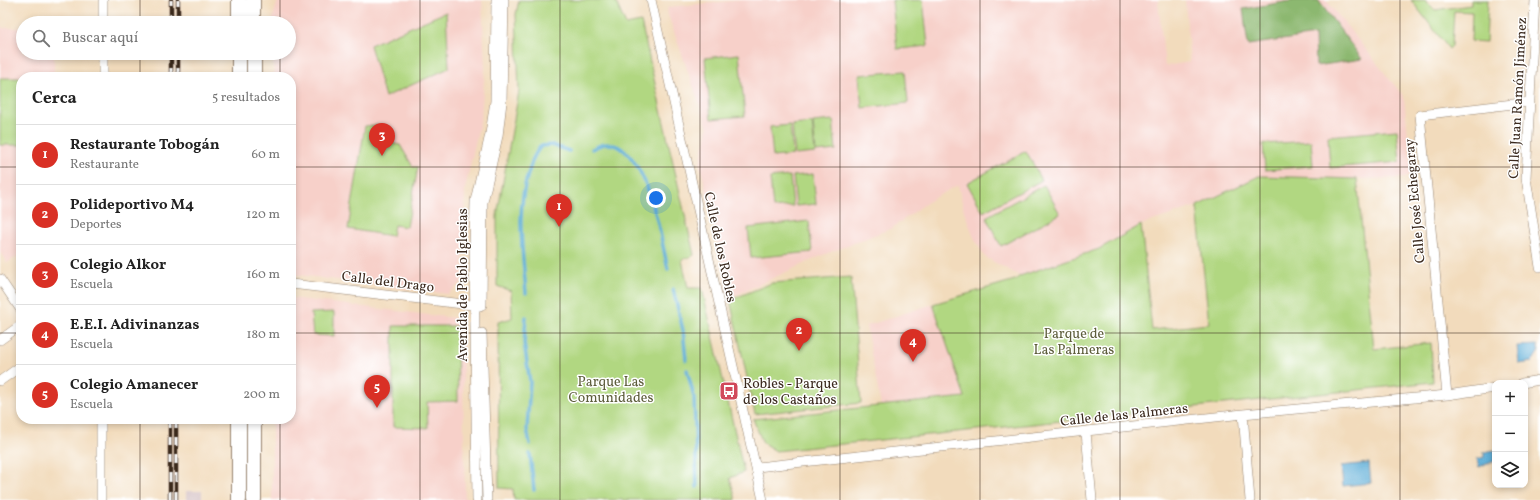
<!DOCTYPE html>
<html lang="es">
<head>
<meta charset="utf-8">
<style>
  body { margin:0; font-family:Vollkorn,serif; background:#f6f6f6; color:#222 }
  .controls { position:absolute; right:12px; bottom:12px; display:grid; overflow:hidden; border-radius:8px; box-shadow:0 2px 6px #0003 }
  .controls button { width:36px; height:36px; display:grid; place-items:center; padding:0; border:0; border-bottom:1px solid #e0e0e0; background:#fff; color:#222; font:20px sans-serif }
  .you { position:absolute; left:656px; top:198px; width:14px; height:14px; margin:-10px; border:3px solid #fff; border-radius:50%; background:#1a73e8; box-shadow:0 0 0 6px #1a73e833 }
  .badge { display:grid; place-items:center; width:26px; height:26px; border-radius:50%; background:#d93025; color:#fff; font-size:13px; font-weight:700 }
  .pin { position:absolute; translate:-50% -33px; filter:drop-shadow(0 1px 2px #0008) }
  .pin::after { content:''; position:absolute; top:21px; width:14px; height:12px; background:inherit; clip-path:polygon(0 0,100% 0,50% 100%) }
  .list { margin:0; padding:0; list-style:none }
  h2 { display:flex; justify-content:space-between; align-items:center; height:52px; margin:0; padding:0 16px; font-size:17px }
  h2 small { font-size:13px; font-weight:400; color:#767676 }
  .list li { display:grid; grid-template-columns:26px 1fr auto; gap:12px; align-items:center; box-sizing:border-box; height:60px; padding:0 16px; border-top:1px solid #e0e0e0 }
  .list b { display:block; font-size:15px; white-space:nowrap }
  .list p { margin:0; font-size:13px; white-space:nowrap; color:#767676 }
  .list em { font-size:13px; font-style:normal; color:#767676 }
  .icon { flex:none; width:22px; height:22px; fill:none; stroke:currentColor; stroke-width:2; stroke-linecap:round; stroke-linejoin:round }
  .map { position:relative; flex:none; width:1540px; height:500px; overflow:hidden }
  .search { position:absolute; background:#fff; box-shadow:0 2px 6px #0003; left:16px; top:16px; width:280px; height:44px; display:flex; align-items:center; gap:10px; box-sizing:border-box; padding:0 14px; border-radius:22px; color:#767676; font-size:15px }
  .panel { position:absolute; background:#fff; box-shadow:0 2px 6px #0003; left:16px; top:72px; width:280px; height:352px; border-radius:16px }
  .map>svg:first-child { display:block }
</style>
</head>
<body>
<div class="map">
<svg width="1540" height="500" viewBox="0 0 1540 500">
  <rect width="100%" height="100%" fill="#fff"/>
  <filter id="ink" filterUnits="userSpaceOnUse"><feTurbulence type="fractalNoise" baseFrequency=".025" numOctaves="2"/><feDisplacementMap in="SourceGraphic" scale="8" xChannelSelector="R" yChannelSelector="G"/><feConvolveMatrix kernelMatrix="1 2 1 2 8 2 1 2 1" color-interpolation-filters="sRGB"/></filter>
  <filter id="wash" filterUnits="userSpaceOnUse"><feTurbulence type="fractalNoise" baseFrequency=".012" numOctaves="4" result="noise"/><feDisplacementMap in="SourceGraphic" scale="16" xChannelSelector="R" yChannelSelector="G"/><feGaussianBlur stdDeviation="0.9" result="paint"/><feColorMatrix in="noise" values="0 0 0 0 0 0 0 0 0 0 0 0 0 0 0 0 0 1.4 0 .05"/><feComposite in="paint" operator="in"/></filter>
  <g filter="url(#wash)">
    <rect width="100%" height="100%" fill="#f2dbbc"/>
    <!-- built -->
    <path fill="#f7d0c9" d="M278,0H482L485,68L481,117L465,189L462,282L448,294L291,274V77H274L273,53H289V23H273V17Z
      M742,0H1158L1165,66L1190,62L1185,0H1326L1404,97L1412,173L1405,178L1357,179L1259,176L1197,206L1141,225L1099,249L1020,276L985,257L974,238L964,211L958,185L932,199L892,228L823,255L734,296L727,287L700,164L708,128L668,15L667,7Z
      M0,23L2,28H23V53H54V77H21V254L7,263L0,252Z
      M291,298L462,319L465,500H272V419H291Z
      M933,304L965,397L881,406L866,326Z"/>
    <!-- industrial -->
    <path fill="#d2bec1" d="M186,491H202V500H186Z"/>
    <!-- green -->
    <path fill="#b1d781" stroke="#768050" d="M519,0H615L626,25L641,22L694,255L682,260L688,288H702L744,472L730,478L736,500H514L513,489L499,488L498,322L512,318L511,291L497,286V216L519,91L516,14Z
      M892,0H923L928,46L897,49Z
      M1411,0H1425L1435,10L1471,5V0H1488L1486,42L1471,41L1472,12L1454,11L1452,46L1449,49Z
      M446,12L449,68L385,97L370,45Z
      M739,54L745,116L711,119L705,58Z
      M905,71L908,103L862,108L859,75Z
      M0,78H21V145H0Z
      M833,120L836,150L816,152L813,122Z
      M812,123L815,153L795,155L792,125Z
      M382,125L394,144L400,145L413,167H418L407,227L394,225L392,236L348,229L365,126Z
      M790,125L793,155L773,157L770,127Z
      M1397,130L1400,162L1330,168L1328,136Z
      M1311,141L1313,166L1265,170L1263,144Z
      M1026,151L1042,180L983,212L967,183Z
      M813,174L816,204L796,206L793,176Z
      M790,176L793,206L773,208L770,178Z
      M1259,176L1357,179L1374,349L1431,343L1433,382L776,451L763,443L753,419L965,397L933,304L1015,280L1020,276L1099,249L1141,225L1152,330L1209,324L1197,206Z
      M1044,185L1060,214L1001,246L986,217Z
      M809,221L812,252L751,258L748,228Z
      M851,277L861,403L755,414L730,300L772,283Z
      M334,312V336L313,335L311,313Z
      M393,326H457L458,401L427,402L428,428L393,427Z"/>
    <!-- forest -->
    <path fill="#8cb86f" stroke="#647146" d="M1296,0H1318L1362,59L1316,66L1315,35L1248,45L1243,9Z"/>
    <!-- water -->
    <path fill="#5dadd7" stroke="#4c6c7a" d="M1537,345L1539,351L1532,362L1519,364L1517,346Z
      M1495,450V461L1479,467L1477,459L1484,457V452Z
      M1369,463L1371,483L1343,486L1341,466Z"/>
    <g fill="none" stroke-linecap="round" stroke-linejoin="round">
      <!-- stream -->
      <path stroke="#5dadd7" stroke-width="3.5" d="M592,149C596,147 601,144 606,144C647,142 661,240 668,269
        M673,289L683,330L686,360
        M526,293C523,252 515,211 529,171C532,161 534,154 541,146L552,145L569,151
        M526,317L524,343L530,382L527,429L530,444
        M687,370L694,397L697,487
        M530,454L534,490"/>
    </g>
  </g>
  <g filter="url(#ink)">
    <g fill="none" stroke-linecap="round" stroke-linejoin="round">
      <defs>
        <path id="minor" d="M103,0V23
          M651,0L763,500
          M1535,0L1526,178L1540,267
          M103,53V77
          M0,279L21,310
          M291,284L480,306
          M482,305L483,202L498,136L502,102L504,0
          M482,333L487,500
          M0,340L21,325
          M0,381L21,366
          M1522,383L1540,380
          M1447,395L1420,115L1530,102
          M1243,414L1250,500
          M101,419V500
          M1086,432L1092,500
          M757,467L1243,414L1447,395L1495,388
          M477,500L474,244L475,201L490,134L495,101L496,0"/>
        <path id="primary" d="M239,0V23
          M253,0V23
          M239,53V77
          M254,53V77
          M239,500V419
          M254,500V419"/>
      </defs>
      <!-- minor casing -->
      <use href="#minor" stroke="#96826d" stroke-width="10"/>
      <!-- primary casing -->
      <use href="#primary" stroke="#96826d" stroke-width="16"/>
      <!-- minor -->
      <use href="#minor" stroke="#fff" stroke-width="9"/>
      <!-- primary -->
      <use href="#primary" stroke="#fff" stroke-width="14"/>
      <defs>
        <path id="rail" d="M171,23V0
          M178,23V0
          M171,77V53
          M178,77V53
          M170,500V419
          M176,500V419"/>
      </defs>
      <!-- rail casing -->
      <use href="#rail" stroke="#3b2a1e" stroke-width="4.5"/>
      <!-- rail -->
      <use href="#rail" stroke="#fff" stroke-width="3" stroke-dasharray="9" stroke-linecap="butt"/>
    </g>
  </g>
  <!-- grid -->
  <path fill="none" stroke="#3b2a1e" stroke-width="1" stroke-opacity="0.55" d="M140,0V23M280,0V23M420,0V500M560,0V500M700,0V500M840,0V500M980,0V500M1120,0V500M1260,0V500M1400,0V500M140,53V77M280,53V77M0,167H21M291,167H1540M0,333H21M291,333H1540M140,419V500M280,419V500"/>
  <!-- icons -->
  <defs>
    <symbol id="bus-square" viewBox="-11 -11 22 22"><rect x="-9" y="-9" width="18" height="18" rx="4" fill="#d1495b" stroke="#fff"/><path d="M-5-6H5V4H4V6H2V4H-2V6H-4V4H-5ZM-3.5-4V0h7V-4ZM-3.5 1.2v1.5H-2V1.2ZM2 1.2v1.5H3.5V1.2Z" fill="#fff"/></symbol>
  </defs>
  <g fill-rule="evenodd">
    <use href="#bus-square" x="718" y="380" width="22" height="22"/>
  </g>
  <g text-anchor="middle" stroke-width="3" stroke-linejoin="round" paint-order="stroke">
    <!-- street labels -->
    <g font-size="14" fill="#3b2a1e" stroke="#fff">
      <text transform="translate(1517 98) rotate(-87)" y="5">Calle Juan Ramón Jiménez</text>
      <text transform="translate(1414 201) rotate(-95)" y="5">Calle José Echegaray</text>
      <text transform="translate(721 247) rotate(78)" y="5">Calle de los Robles</text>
      <text transform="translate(388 281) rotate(7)" y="5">Calle del Drago</text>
      <text transform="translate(462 285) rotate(-90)" y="5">Avenida de Pablo Iglesias</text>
      <text transform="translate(1124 414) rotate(-6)" y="5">Calle de las Palmeras</text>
    </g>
    <!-- park labels -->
    <g font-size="14" fill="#5e5e3c" stroke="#fff">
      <text x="1074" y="338">Parque de<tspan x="1074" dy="16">Las Palmeras</tspan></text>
      <text x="611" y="386">Parque Las<tspan x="611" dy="16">Comunidades</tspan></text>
    </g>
    <!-- poi labels -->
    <g font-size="14" fill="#3b2a1e" stroke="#fff" text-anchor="start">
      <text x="743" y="388">Robles - Parque<tspan x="743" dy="16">de los Castaños</tspan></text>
    </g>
  </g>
</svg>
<div class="controls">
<button>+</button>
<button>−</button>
<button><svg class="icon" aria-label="layers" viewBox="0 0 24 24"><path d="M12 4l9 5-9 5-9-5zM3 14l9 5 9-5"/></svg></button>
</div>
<div class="you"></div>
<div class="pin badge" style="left:559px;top:227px">1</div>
<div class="pin badge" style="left:799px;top:351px">2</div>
<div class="pin badge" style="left:382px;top:156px">3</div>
<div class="pin badge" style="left:913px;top:362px">4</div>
<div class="pin badge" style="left:377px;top:408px">5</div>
<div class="search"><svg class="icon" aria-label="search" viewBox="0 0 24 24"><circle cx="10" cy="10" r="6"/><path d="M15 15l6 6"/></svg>Buscar aquí</div>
<section class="panel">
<h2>Cerca<small>5 resultados</small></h2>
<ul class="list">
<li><span class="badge">1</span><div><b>Restaurante Tobogán</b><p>Restaurante</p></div><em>60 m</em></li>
<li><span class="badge">2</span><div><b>Polideportivo M4</b><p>Deportes</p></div><em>120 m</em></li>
<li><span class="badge">3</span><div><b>Colegio Alkor</b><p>Escuela</p></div><em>160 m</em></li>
<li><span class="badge">4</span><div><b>E.E.I. Adivinanzas</b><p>Escuela</p></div><em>180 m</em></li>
<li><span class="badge">5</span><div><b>Colegio Amanecer</b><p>Escuela</p></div><em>200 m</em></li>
</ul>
</section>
</div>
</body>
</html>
